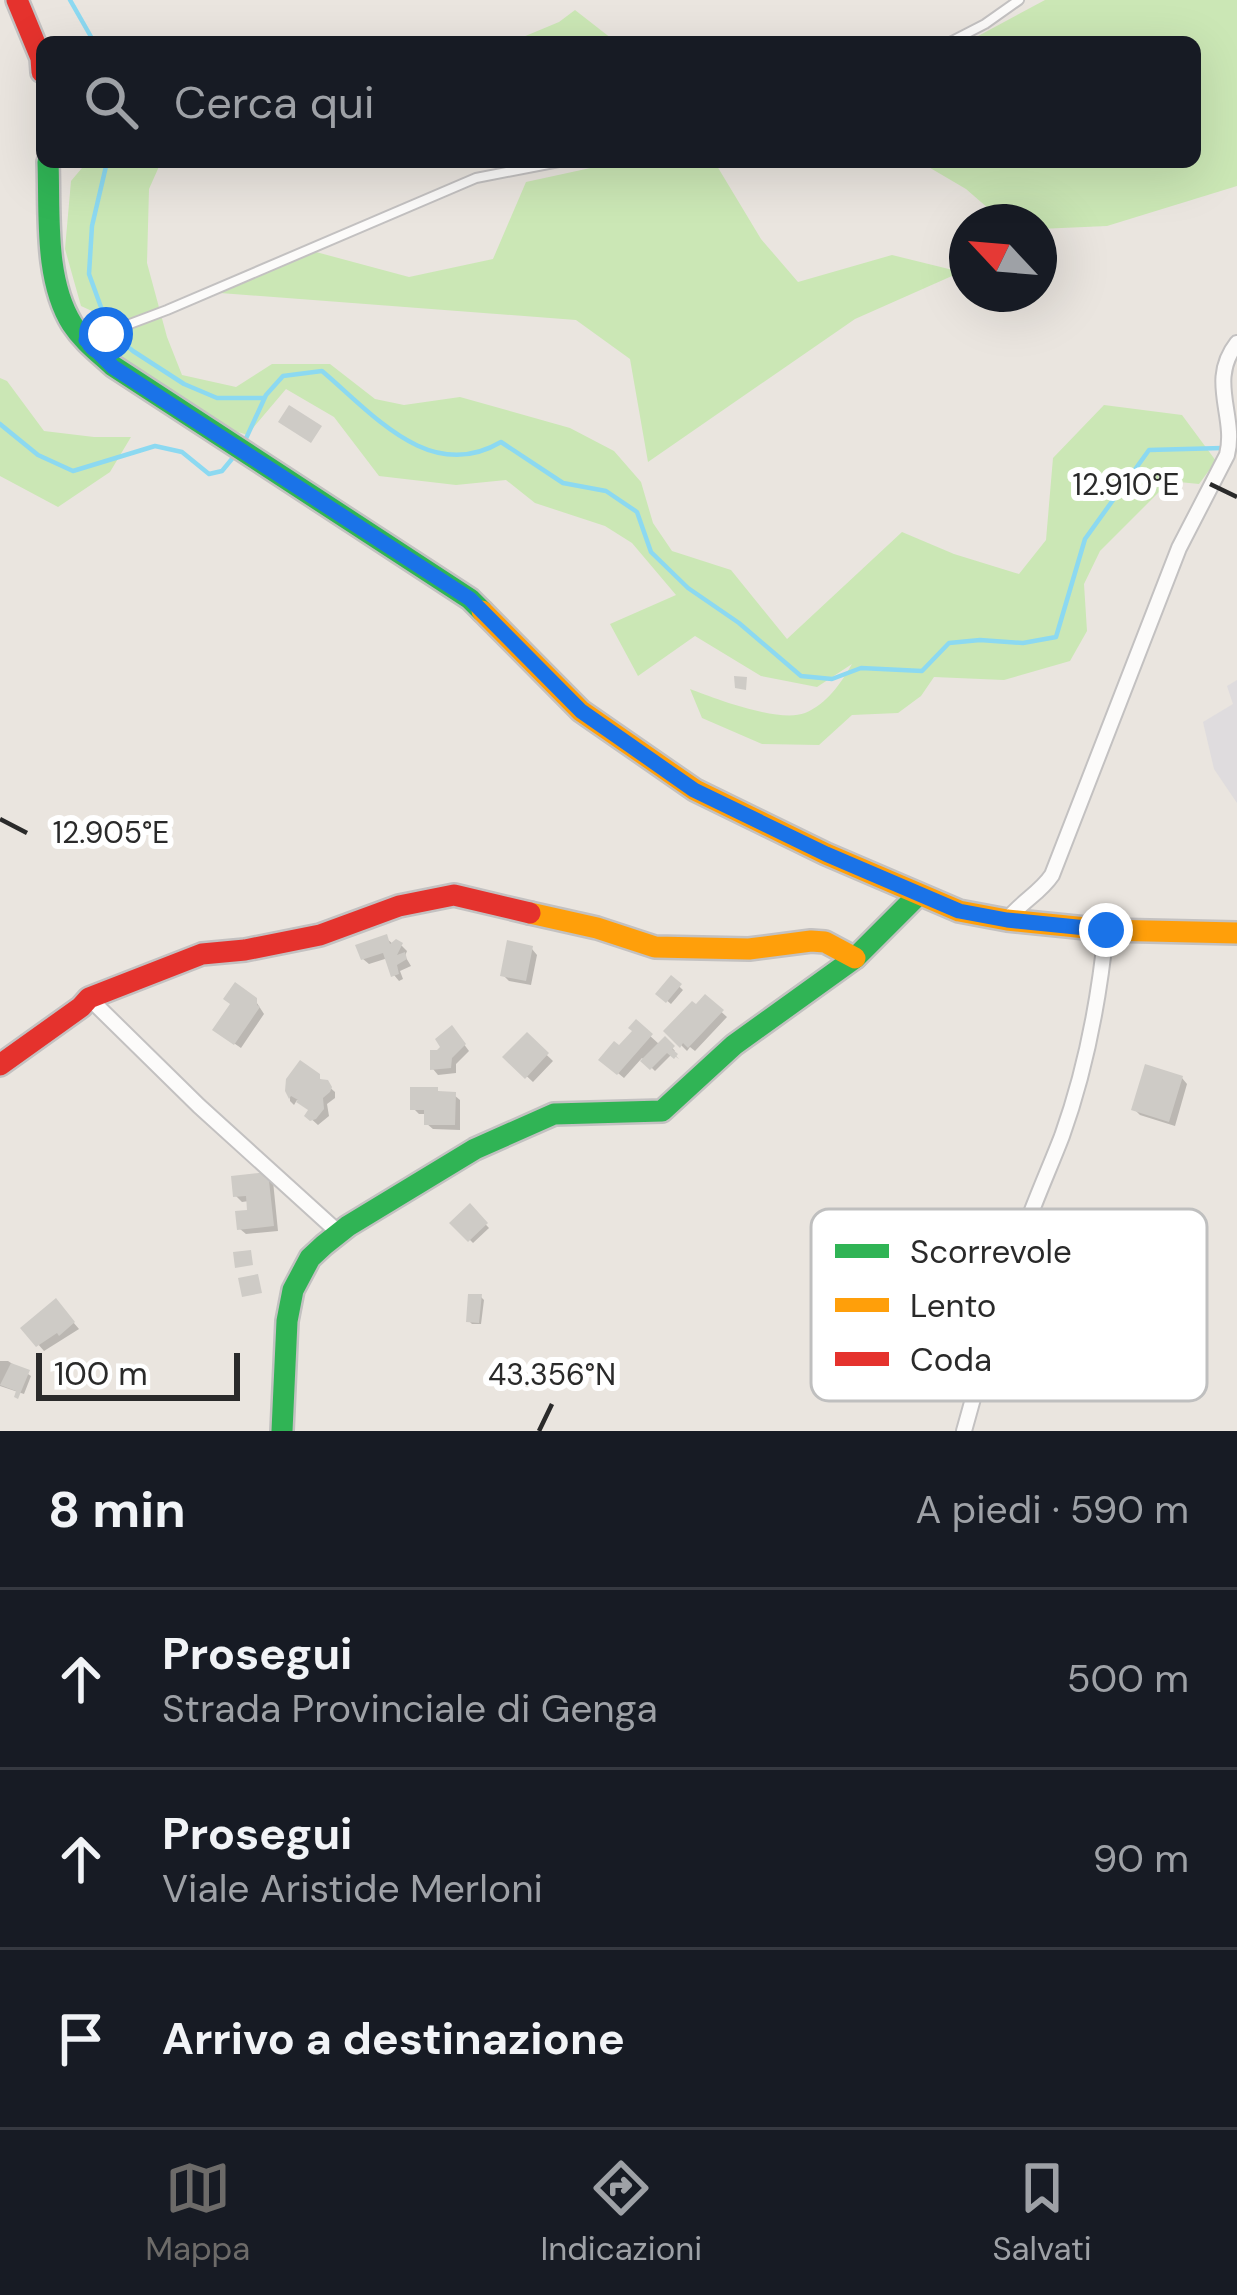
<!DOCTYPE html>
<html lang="it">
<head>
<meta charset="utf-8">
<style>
  body { margin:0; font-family:"DM Sans",sans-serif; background:#242831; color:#f1f3f6 }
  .compass { position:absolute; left:949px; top:204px; width:108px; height:108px; border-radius:50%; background:#171b24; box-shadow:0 12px 48px #0002; rotate:296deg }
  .scale { position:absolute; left:36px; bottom:30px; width:204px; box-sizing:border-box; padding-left:12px; border:6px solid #2a2a2a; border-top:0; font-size:33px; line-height:42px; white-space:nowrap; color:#2a2a2a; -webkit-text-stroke:9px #fff; paint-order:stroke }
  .stop { position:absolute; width:36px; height:36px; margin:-27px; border:9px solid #1a73e8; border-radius:50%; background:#fff }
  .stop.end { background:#1a73e8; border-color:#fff; box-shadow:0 3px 12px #0008 }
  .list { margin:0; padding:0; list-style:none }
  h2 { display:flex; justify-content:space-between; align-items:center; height:156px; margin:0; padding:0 48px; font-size:51px }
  h2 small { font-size:39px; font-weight:400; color:#9ea1a6 }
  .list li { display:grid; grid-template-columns:78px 1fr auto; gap:36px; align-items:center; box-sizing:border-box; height:180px; padding:0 48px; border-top:3px solid #363941 }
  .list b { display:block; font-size:45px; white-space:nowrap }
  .list p { margin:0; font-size:39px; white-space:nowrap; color:#9ea1a6 }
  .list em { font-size:39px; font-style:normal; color:#9ea1a6 }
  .icon { flex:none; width:66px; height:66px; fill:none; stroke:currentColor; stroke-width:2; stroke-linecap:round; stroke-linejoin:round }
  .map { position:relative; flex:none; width:1237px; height:1431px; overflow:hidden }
  .search { position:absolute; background:#171b24; box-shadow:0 12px 48px #0002; left:36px; right:36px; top:36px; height:132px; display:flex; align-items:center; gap:30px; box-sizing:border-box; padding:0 42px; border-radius:18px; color:#9ea1a6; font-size:45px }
  .sheet { height:696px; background:#171b24 }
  nav { display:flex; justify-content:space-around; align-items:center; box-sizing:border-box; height:168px; border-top:3px solid #363941; background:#171b24; font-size:33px; color:#9ea1a6 }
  nav a { display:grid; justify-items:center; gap:6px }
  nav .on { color:#6d6b69 }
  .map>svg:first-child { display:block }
</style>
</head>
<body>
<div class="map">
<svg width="1237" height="1431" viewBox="0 0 1237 1431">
  <rect width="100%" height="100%" fill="#eae5df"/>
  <!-- industrial -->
  <path fill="#dfdcde" d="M1237,680V803L1214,769L1203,722L1233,704L1227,686Z"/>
  <!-- green -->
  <path fill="#cbe7b5" d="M1045,0H1237V186L1107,226L1039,229V222H1004L966,189L920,162H1195V42H967Z
    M575,10L616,42H511L559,22Z
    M87,162H161L149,189L147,263L167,337L182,375L236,387L272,364H330L375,399L404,405L460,397L570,428L614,451L641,482L653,523L672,551L731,570L787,639L902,532L954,554L1019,574L1046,540L1053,458L1104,405L1182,415L1216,461L1199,484L1179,482L1159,492L1100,551L1084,584L1087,631L1070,661L1004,680L934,677L921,696L898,713L852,715L819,745L762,744L702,718L690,689C716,699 779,723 805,713C827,704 841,683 852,664L817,687L761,676L695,636L638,676L610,624L676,595L632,543L605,526L535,503L506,480L456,485L379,476L334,417L286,389L247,435L201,419L112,360L104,341L107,318L81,306L65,249L71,181Z
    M618,162H720L717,166L761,239L798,282L892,255L961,272L855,319L648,462L630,359L576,320L220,293L316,252L409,277L493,259L526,182Z
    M0,378L7,381L44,431L94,437H131L110,472L58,507L0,476Z"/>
  <!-- shadow -->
  <path fill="#0003" d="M386,938L394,945L402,946L407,951L405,956L411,966L400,971L403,979L399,981L394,975L388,958L369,964L363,959Z
    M532,949L537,955L531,985L509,981L503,975Z
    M671,979L683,990L671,1004L659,994Z
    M706,998L727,1017L695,1051L690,1047L687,1051L667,1031L697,1008Z
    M255,1000L264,1014L241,1048L222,1035Z
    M636,1023L660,1045L665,1040L675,1051L673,1053L679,1059L672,1054L655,1071L642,1058L624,1078L602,1060L619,1049L635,1031Z
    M457,1035L469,1051L456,1064V1073L438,1075L433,1069Z
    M527,1036L553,1061L533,1082L506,1057Z
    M318,1077L335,1092V1098L327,1104L329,1116L318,1125L308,1116L311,1111L297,1100L294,1105L290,1101L289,1079Z
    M1182,1078L1187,1084L1175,1126L1140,1115L1134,1109Z
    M441,1094L454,1095L460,1100V1130L433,1129L427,1124V1114H419L413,1108Z
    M267,1175L273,1181L278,1231L246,1234L240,1229L250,1212L249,1201L242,1202L236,1196Z
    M470,1208L489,1228L473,1243L453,1223Z
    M481,1297L484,1300L481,1324H472L469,1321Z
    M56,1302L79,1329L44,1351L24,1328Z
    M0,1361H8L31,1376L24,1394L0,1386Z"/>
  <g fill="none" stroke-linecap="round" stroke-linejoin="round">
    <!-- stream -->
    <path stroke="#8cd9f1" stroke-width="4.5" d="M70,0L94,42
      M107,162L92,226L89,274L110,332L133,351L184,384L217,398H263
      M0,424L38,455L73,471L155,446L182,452L209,474L222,471L236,454
      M243,445L266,395L283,376L322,371C373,414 430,484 501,442L563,483L606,491L637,512L651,552L688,588L739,623L801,676L832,679L861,668L922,671L949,643L980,640L1023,643L1056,637L1085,539L1149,450L1222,448"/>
  </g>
  <!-- building -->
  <path fill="#cecbc6" d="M289,405L322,426L311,443L278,422Z
    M734,676L747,677L746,690L735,688Z
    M387,934L390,944L396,939L403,943L397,955L405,952L407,959L397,965L399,974L391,977L383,953L361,960L355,945Z
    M507,940L533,946L526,981L500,976Z
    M671,975L682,984L666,1003L655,994Z
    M235,982L257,998V1005L260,1007L234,1045L212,1030L230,1004L223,999Z
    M705,994L724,1010L688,1048L683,1043L680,1048L663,1031L692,1001L696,1004Z
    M636,1019L653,1034L617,1075L598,1060L614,1041L619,1045L632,1031L628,1028Z
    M452,1025L466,1044L452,1058L451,1068L430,1070V1050H437L440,1047L435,1039Z
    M527,1032L549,1053L525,1079L502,1057Z
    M665,1036L675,1046L672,1049L678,1054L674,1059L667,1053L650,1070L640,1061Z
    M300,1060L320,1074V1079L328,1080L332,1087L330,1092L323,1098L324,1109L316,1119L310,1121L304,1116L308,1110L296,1102L298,1100L291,1096L289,1099L285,1091L286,1079Z
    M1145,1064L1183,1076L1169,1122L1131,1110Z
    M410,1087H438V1091L456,1092L455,1125H424V1110H410Z
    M268,1172L274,1226L237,1230L235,1211L247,1210L246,1196L233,1197L231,1176Z
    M470,1203L488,1223L468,1242L449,1223Z
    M251,1250L253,1265L235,1268L233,1252Z
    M258,1274L262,1293L242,1297L238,1278Z
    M468,1294H482L479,1323L466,1322Z
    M56,1298L75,1322L59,1336L57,1333L36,1347L20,1328Z
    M11,1363L30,1370L18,1399L14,1397L16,1391L0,1385Z"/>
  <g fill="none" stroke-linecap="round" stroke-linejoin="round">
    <defs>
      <path id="lane" d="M950,42L985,24L1019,0
        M90,339L167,310L476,178L559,162"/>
      <path id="street" d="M1007,920C1021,902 1040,893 1052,875L1179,548L1227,455C1237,416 1207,381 1237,343
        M89,998L199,1106L339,1233
        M964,1431C983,1363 1001,1296 1025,1229C1036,1198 1050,1167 1062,1136C1086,1069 1099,1000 1106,930"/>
      <path id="fast" d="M48,162C50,213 44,279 72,324C83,341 99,353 113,366L470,599L482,611
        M282,1431L287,1321L293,1290L310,1258L324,1245L348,1226L475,1149L554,1114L662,1111L734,1045L855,958L918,895"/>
      <path id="slow" d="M482,611L581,711L695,790L826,854L959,911L1007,920L1106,930L1237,933
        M530,913L597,928L655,947L749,949L811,941L825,942L855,958"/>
      <path id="jam" d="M17,0L41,58L42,72
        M0,1065L81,1007L89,998L202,954L245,950L320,935L399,906L454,895L530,913"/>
    </defs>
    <!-- lane casing -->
    <use href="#lane" stroke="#c3c1c1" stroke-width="12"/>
    <!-- street casing -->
    <use href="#street" stroke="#c3c1c1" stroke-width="18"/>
    <!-- fast casing -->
    <use href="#fast" stroke="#c3c1c1" stroke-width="26"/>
    <!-- slow casing -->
    <use href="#slow" stroke="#c3c1c1" stroke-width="26"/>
    <!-- jam casing -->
    <use href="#jam" stroke="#c3c1c1" stroke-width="26"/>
    <!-- lane -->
    <use href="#lane" stroke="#fcfbfa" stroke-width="8"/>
    <!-- street -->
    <use href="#street" stroke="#fcfbfa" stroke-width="14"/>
    <!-- fast -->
    <use href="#fast" stroke="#30b455" stroke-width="21"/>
    <!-- slow -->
    <use href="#slow" stroke="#ff9f0a" stroke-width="21"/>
    <!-- jam -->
    <use href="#jam" stroke="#e5322d" stroke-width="21"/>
  </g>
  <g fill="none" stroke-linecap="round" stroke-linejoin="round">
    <!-- route -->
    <path stroke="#1a73e8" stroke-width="15" d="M106,334L86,340L113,367L470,599L581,711L694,790L826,854L959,911L1007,920L1106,930"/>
  </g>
  <!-- ticks -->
  <path fill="none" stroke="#2a2a2a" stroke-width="4.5" d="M1210,484L1237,497M0,819L27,833M539,1431L552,1404"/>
  <!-- legend -->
  <rect x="811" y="1209" width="396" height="192" rx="18" fill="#fff" stroke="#bfbfbf" stroke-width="3"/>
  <rect x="835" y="1244" width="54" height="14" fill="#30b455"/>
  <rect x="835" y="1298" width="54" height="14" fill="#ff9f0a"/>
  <rect x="835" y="1352" width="54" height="14" fill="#e5322d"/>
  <g font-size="33" fill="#2a2a2a">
    <text x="910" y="1263">Scorrevole</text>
    <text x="910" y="1317">Lento</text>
    <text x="910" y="1371">Coda</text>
  </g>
  <g font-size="30" text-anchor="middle" fill="#2a2a2a" stroke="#fff" stroke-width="12" stroke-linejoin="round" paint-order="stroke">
    <text x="1126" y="495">12.910°E</text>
    <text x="111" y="843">12.905°E</text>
    <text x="552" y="1385">43.356°N</text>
  </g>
</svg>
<svg class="compass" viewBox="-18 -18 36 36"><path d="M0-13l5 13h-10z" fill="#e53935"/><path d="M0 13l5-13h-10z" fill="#9ea1a6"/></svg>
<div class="scale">100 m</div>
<div class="stop" style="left:106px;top:334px"></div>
<div class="stop end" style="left:1106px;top:930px"></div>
<div class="search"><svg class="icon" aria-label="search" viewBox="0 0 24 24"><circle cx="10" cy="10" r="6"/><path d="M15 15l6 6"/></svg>Cerca qui</div>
</div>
<section class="sheet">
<h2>8 min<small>A piedi · 590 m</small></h2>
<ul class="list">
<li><svg class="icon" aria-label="ahead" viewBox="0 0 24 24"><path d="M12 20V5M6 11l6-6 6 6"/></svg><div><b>Prosegui</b><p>Strada Provinciale di Genga</p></div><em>500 m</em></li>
<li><svg class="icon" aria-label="ahead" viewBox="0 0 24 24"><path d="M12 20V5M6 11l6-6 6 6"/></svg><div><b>Prosegui</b><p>Viale Aristide Merloni</p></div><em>90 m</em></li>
<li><svg class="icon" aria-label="arrive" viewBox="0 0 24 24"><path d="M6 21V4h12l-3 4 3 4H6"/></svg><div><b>Arrivo a destinazione</b></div></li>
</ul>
</section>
<nav>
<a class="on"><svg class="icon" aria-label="map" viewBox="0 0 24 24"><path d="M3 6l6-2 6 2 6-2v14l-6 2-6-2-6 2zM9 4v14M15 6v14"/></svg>Mappa</a>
<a><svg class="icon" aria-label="directions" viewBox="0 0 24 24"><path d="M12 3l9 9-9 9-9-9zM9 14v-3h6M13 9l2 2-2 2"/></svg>Indicazioni</a>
<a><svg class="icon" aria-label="saved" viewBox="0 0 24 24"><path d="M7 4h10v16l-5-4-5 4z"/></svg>Salvati</a>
</nav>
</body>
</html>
